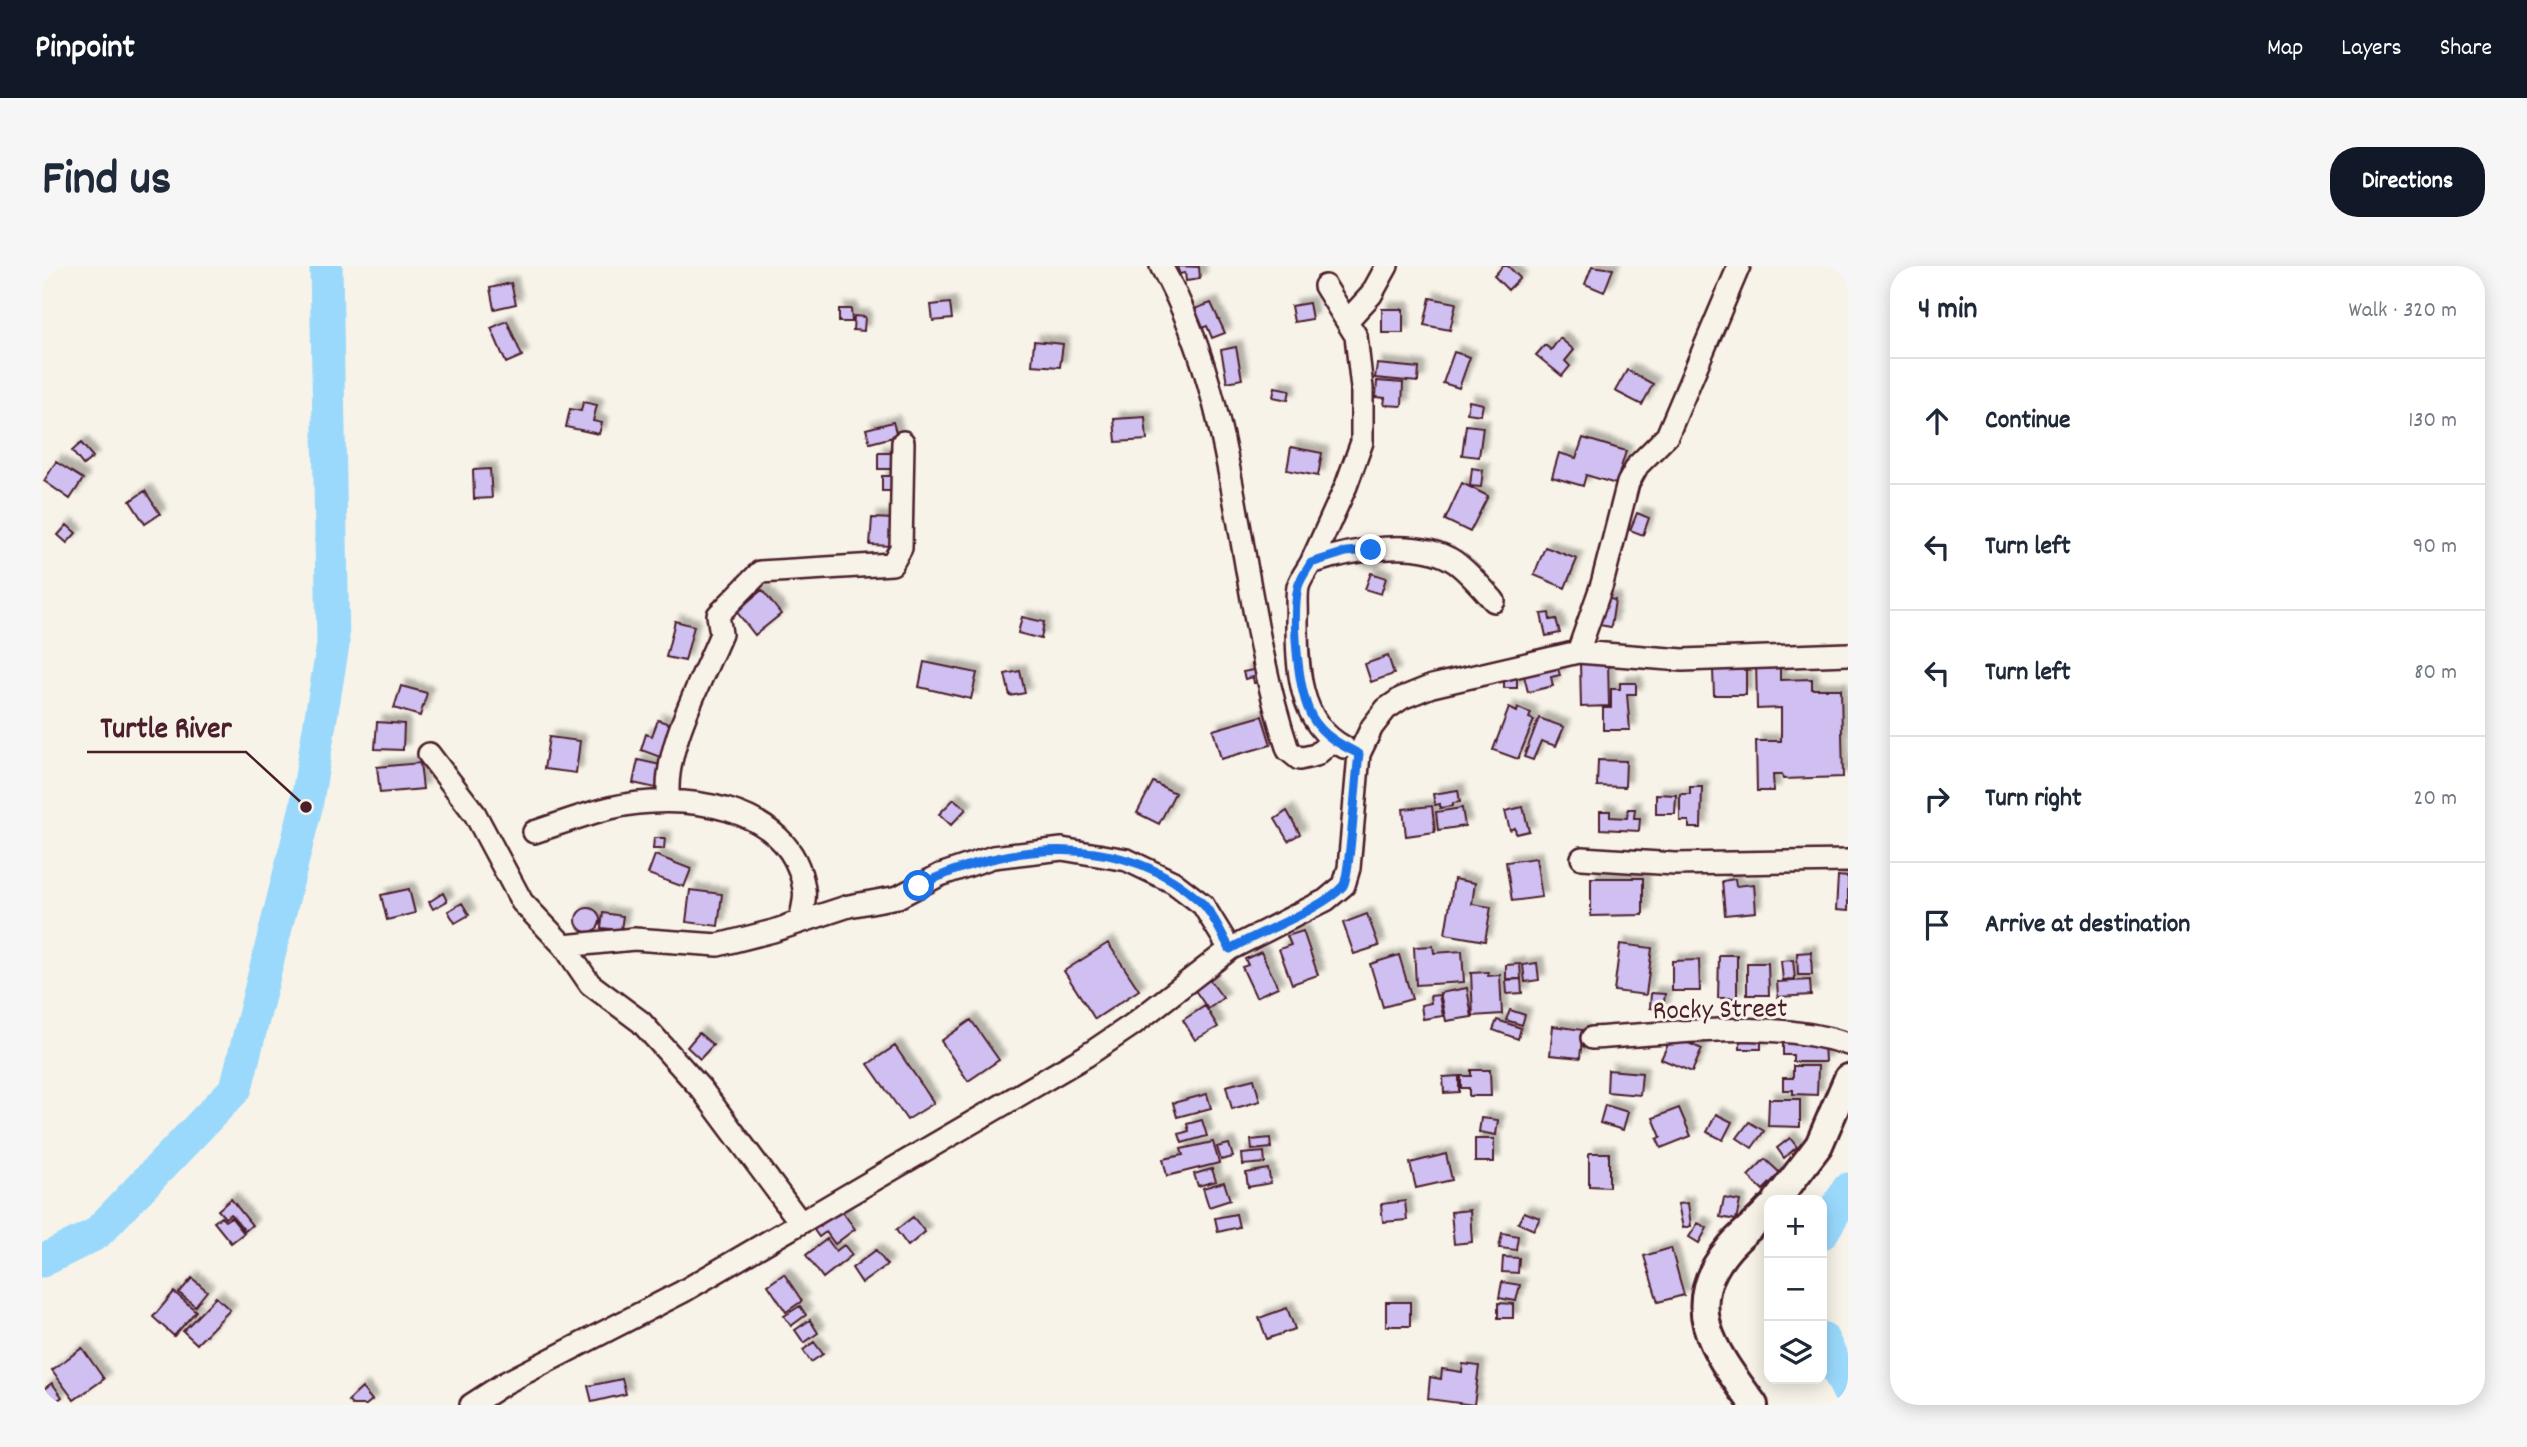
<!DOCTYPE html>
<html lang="en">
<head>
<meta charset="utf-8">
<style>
  body { margin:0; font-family:Dekko,sans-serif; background:#f6f6f7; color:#1f2937 }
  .controls { position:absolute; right:21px; bottom:21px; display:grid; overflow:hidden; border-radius:14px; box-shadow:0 4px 18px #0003 }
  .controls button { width:63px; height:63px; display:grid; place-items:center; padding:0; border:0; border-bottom:2px solid #e0e1e3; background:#fff; color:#1f2937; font:35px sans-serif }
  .stop { position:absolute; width:21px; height:21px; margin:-16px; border:5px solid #1a73e8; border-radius:50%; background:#fff }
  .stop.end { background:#1a73e8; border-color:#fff; box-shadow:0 2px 7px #0008 }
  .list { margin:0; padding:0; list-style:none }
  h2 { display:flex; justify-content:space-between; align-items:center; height:91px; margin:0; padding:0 28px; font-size:30px }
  h2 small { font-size:23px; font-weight:400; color:#747a83 }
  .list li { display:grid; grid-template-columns:46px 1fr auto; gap:21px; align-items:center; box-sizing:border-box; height:126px; padding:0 28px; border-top:2px solid #e0e1e3 }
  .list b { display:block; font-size:26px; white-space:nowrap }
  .list em { font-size:23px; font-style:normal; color:#747a83 }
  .icon { flex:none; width:38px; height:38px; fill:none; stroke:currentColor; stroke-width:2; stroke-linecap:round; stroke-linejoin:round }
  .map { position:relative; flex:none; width:1806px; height:1139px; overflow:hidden; border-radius:28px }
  header { display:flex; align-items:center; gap:42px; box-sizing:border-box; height:98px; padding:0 35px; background:#111827; color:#fff }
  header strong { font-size:33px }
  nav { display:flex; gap:38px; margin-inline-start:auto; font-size:24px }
  .intro { display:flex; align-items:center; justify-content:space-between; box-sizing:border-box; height:168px; padding:0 42px }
  h1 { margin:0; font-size:49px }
  .button { padding:18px 32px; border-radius:28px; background:#111827; color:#fff; font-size:24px; font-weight:700 }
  main { display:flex; gap:42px; padding:0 42px }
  aside { flex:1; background:#fff; border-radius:28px; box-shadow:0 4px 18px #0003 }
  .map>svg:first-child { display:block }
</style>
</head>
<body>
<header>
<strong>Pinpoint</strong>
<nav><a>Map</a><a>Layers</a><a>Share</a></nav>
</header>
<div class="intro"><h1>Find us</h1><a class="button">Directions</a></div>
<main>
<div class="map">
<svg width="1806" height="1139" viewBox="0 0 1806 1139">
  <defs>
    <filter id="shadow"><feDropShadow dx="6" dy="-6" stdDeviation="2" flood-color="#0004"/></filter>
  </defs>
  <rect width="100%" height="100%" fill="#f7f3e8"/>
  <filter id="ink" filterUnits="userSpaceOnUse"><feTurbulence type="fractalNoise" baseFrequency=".0143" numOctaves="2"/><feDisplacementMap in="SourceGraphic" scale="14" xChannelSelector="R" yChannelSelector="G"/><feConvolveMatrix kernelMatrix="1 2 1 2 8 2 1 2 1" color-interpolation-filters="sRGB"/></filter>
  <g filter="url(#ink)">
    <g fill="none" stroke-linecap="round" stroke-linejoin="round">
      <!-- river -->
      <path stroke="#9ad9fc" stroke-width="33" d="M1780,967L1806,923
        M0,995L54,968L194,822L264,541L291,379L284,0
        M1780,1072L1806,1125"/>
    </g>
    <!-- building -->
    <path fill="#d0bff1" stroke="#4a1f2b" stroke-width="2" filter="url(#shadow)" d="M1136,0L1157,1L1158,13L1144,15L1143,7L1137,8Z
      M1461,0H1466L1478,12L1466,24L1452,10Z
      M1550,0L1571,3L1562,26L1543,18Z
      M469,17L474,38L452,43L448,22Z
      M1388,32L1414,37L1408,64L1382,59Z
      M908,37L910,53L891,55L889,39Z
      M1169,37L1183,67L1170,72L1165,60L1155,64L1147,45Z
      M1267,37L1270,53L1252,56L1249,40Z
      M797,43H809L810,56H797Z
      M1340,43H1361V67H1340Z
      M812,50L823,51L822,65L811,64Z
      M465,55L480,90L464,97L449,62Z
      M1518,72L1532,84L1523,95L1528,100L1520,110L1494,89L1503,79L1509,84Z
      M992,75L1021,78L1018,101L990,99Z
      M1194,81L1200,113L1185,116L1179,84Z
      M1412,86L1428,91L1417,122L1401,117Z
      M1335,98L1377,102L1376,116L1333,112Z
      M1585,104L1611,118L1600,139L1573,125Z
      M1335,115L1361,117L1360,140L1342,139L1343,132L1334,131Z
      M1233,121L1248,124L1246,134L1231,131Z
      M1427,135L1441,138L1439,149L1425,147Z
      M541,136L555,139L551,155L560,157L557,168L524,161L528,143L539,145Z
      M1103,151L1105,174L1074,176L1072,153Z
      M851,156L855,170L828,177L824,163Z
      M1424,159L1441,161L1437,191L1420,189Z
      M1541,172L1584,185L1574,218L1544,209L1541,220L1510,211L1517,187L1534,192Z
      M39,177L51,191L41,199L30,185Z
      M1249,181L1280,187L1276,210L1245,204Z
      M836,187H855V203H836Z
      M14,196L41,213L28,233L2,215Z
      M1430,202L1441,204L1439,221L1428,220Z
      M448,203L450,232L432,233L431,204Z
      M840,210H855V225H840Z
      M1420,217L1446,230L1428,266L1403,254Z
      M103,225L118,248L103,258L88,235Z
      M1595,247L1607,252L1601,269L1588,264Z
      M830,252L852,253L850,280L828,279Z
      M25,259L34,267L25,277L16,269Z
      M1503,281L1535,293L1523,322L1492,309Z
      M1329,307L1344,312L1339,328L1323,323Z
      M720,324L739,348L713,369L694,345Z
      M1562,332L1573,334L1569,361L1557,359Z
      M1507,347L1508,354L1514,353L1518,367L1504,370L1499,348Z
      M980,351L1002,356L999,373L976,367Z
      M633,355L652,360L643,395L624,391Z
      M1346,390L1352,408L1329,416L1323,398Z
      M1714,395H1738V414L1770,413V423H1799L1801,511L1741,513L1740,509H1731L1732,525H1715L1714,475H1739V442L1715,443Z
      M882,396L935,407L929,433L877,421Z
      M1220,396L1224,415L1212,417L1211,411L1203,413L1201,406L1211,404L1210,398Z
      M1538,396H1566L1567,440L1539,441Z
      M1514,397L1518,409L1509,411L1511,420L1486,426L1481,406Z
      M1704,403V429H1672L1671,404Z
      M978,405L983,427L968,430L963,408Z
      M1475,408V422H1462V409Z
      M1578,417H1594V428H1585L1588,464H1561V442H1569V423H1578Z
      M359,420L385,427L378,450L352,442Z
      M1467,442L1475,446L1476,442L1489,447L1487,452L1492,454L1476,493L1451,484Z
      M1220,450L1229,479L1179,493L1171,464Z
      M1497,452L1522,461L1514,480L1499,475L1491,494L1482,491Z
      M616,454L633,460L621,492L599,484L604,468L610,470Z
      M335,456L362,458L361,484L333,483Z
      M507,471L538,475L534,507L502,503Z
      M596,494L623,500L618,523L591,517Z
      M1556,494L1584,495L1583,521L1555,520Z
      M378,497L381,523L338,527L335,501Z
      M1111,516L1133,527L1117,558L1095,547Z
      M1648,521H1660L1659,562H1647V555H1638V528H1648Z
      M1416,524L1418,536L1411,537V540L1398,542V538L1393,539L1391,528Z
      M1614,528L1634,529L1633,548H1614Z
      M912,533L924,543L909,559L897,548Z
      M1390,540L1393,566L1364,570L1361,543Z
      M1481,541L1487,565L1474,568L1473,562L1468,564L1463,545Z
      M1420,542L1423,560L1396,564L1394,546Z
      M1586,543H1593L1592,552H1598L1597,565L1558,563V545H1568V551L1585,552Z
      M1245,545L1258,568L1246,575L1233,553Z
      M612,572H623L622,583H611Z
      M613,589L649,603L642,621L606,608Z
      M1494,592L1500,631L1470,635L1464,596Z
      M1796,610L1806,611V645L1794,644Z
      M1549,612H1601V649L1549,650Z
      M1412,613L1433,617L1430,638L1449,641L1443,675L1403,668Z
      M1693,613L1694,620L1712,618L1714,646L1683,649L1680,615Z
      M367,623L373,647L345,654L339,629Z
      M648,624L680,628L676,660L644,656Z
      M401,627L405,635L391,643L387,636Z
      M420,637L427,649L413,657L406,645Z
      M534 654a12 12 0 1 1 24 0a12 12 0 1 1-24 0Z
      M561,647L581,650L579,664L559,662Z
      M1325,648L1337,680L1312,688L1301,657Z
      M1261,665L1276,709L1250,718L1237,683L1249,679L1245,670Z
      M1066,677L1097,724L1053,753L1022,705Z
      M1578,678L1610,682L1604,729L1572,725Z
      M1391,680L1392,687L1420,685L1422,716L1374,719L1372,681Z
      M1219,686L1236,721L1214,731L1200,701L1206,699L1203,693Z
      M1769,686L1770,709H1756L1755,687Z
      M1357,689L1370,733L1341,741L1328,698Z
      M1677,689H1695V732H1676Z
      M1657,694L1658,725H1630V695Z
      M1751,694L1753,713L1741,714L1739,695Z
      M1495,697L1497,714L1483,716L1481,699Z
      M1705,697H1726L1727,729H1705Z
      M1478,698L1479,713H1464V699Z
      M1446,706V710L1458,709L1460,748L1431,750L1429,707Z
      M1164,709L1181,732L1166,743L1150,720Z
      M1479,713L1480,727L1465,728L1464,714Z
      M1768,714L1769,729L1736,731L1735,716Z
      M1425,722L1430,751L1404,755L1398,727Z
      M1609,727L1623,728L1621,744L1608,742Z
      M1397,729L1401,750L1381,753L1379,739L1389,737L1388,730Z
      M1163,740L1176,761L1153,774L1141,754Z
      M1468,744L1483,749L1480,759L1464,754Z
      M929,754L957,794L926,815L899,775Z
      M1455,754L1479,762L1476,773L1451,764Z
      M1511,760L1541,764L1538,792L1508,789Z
      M657,767L671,779L658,793L645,781Z
      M1698,769H1719V783H1698Z
      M1630,770L1660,783L1650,806L1619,793Z
      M1782,776L1783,796H1751V789H1741V777Z
      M853,780L892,837L865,854L826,798Z
      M1751,800H1776L1775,829L1751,828V824H1741V812H1751Z
      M1429,804H1448L1449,830H1427V822H1419V810H1429Z
      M1566,804L1600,807L1598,829L1565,826Z
      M1417,810V826L1402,827L1401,811Z
      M1212,813L1218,835L1190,843L1184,820Z
      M1165,828L1169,842L1135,851L1131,837Z
      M1727,833H1758V861L1726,860Z
      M1563,839L1586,846L1581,864L1558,857Z
      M1637,842L1649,870L1619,882L1615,873L1619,871L1611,852Z
      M1674,848L1690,856L1681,874L1665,866Z
      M1439,852L1456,854L1454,869L1437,866Z
      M1160,854L1165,870L1140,877L1137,868L1147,865L1145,858Z
      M1707,856L1722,865L1710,882L1695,872Z
      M1228,872L1229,882L1210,884L1209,874Z
      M1748,872L1755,881L1742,892L1735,882Z
      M1433,873H1452V896H1433Z
      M1171,876L1177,897L1125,910L1121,893L1141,889L1139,883Z
      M1187,878L1191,891L1179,894L1175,881Z
      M1222,886L1223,897L1201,899L1200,888Z
      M1547,887H1567V921L1547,920Z
      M1404,888L1410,914L1374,922L1368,897Z
      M1723,893L1738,907L1721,924L1706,910Z
      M1170,903L1174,915L1156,920L1152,908Z
      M1226,903L1229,917L1206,921L1204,907Z
      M1182,916L1188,934L1167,941L1161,922Z
      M1682,932L1698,935L1694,954L1678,951Z
      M189,933L210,959L203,965L189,948L183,952L176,944Z
      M1363,935L1365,954L1341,956L1339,938Z
      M1646,937L1649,960L1641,962L1636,938Z
      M799,944L813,963L793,978L784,966L777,971L772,964Z
      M1428,944L1430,976L1412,978L1409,946Z
      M1482,946L1498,952L1492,964L1476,957Z
      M1194,948L1197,961L1176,966L1173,952Z
      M179,951L183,955L189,951L202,967L189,977L172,956Z
      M871,951L883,966L866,980L854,964Z
      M1656,957L1665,962L1657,977L1647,971Z
      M1460,967L1476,970L1474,984L1457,982Z
      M785,973L794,985L802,979L810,989L781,1012L764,989Z
      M1629,982L1642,1029L1616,1036L1602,990Z
      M834,984L845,999L820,1017L810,1002Z
      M1461,991L1477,992L1476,1007L1460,1006Z
      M742,1008L760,1035L744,1046L726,1019Z
      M150,1012L165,1025L153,1040L137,1027Z
      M1460,1016L1478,1019L1474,1035L1457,1032Z
      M132,1026L154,1045L132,1070L111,1051Z
      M174,1031L188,1044L155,1078L141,1065Z
      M1344,1036H1368V1060H1344Z
      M1456,1037L1471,1038V1052H1456Z
      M758,1040L764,1049L749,1060L742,1050Z
      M1245,1042L1253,1063L1225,1073L1217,1052Z
      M768,1054L776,1067L762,1077L753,1064Z
      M772,1076L781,1088L769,1096L761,1084Z
      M40,1082L62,1113L32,1134L10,1104Z
      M1421,1098L1437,1100L1432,1139L1386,1133L1388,1111L1399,1113L1400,1103L1420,1106Z
      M580,1113L584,1128L550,1136L546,1120Z
      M10,1117L20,1131L12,1137L2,1123Z
      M320,1122L330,1134L324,1139H310L306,1135Z"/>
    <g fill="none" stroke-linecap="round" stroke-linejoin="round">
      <defs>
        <path id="minor" d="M1119,0C1200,143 1194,329 1246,484L1257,493L1274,489L1290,475
          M1305,55L1329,29L1345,0
          M1269,297L1304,220L1320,176V122L1314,70L1283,20
          M1536,386L1560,318L1586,217L1596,199L1625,170L1697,0
          M1302,481C1256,457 1255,400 1255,354C1256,344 1254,332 1256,321C1258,313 1265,304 1269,297C1308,284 1376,271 1413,296C1427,306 1440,322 1452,335
          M387,488L433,548L480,636L522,680L548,718L599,756L660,824L758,956
          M627,535C619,487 660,414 679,368L676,349L718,306L850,298L859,282L861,176
          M492,566C517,558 543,548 568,542C636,525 750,537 762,623C764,633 760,645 758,655L745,660
          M1540,592L1633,598L1806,595
          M522,680L592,673L676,679L731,665L807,640L856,631L898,609L951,591L1020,583L1085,594L1131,616L1161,639L1188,683
          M1550,772C1633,768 1726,752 1806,778
          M429,1139L463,1117L640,1026L1044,790L1090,759L1188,683L1284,634L1302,619L1307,602L1317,488L1330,461L1344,443L1360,432L1390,420L1536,386L1641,394L1806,388"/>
        <path id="tertiary" d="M1735,934L1777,879L1806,812
          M1712,1139C1673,1086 1636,1040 1688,981C1700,967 1715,957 1727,943"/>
      </defs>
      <!-- minor casing -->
      <use href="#minor" stroke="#4a1f2b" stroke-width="26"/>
      <!-- tertiary casing -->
      <use href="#tertiary" stroke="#4a1f2b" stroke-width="32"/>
      <!-- minor -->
      <use href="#minor" stroke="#f7f3e8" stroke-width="21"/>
      <!-- tertiary -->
      <use href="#tertiary" stroke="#f7f3e8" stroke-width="26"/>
    </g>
  </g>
  <g fill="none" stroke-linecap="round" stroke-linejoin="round" filter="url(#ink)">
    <!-- route -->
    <path stroke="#1a73e8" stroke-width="9" d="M877,620C964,575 1083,565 1160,637C1172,649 1180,669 1188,683C1217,666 1281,643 1301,620C1308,612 1314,508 1317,488C1299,479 1281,470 1270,451C1255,424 1250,352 1256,321C1258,313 1265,304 1269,297L1304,286L1329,284"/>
  </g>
  <g text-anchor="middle" stroke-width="6" stroke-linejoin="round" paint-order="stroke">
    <!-- street labels -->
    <g font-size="28" fill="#4a1f2b" stroke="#f7f3e8">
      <text transform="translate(1678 741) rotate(-1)" y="10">Rocky Street</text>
    </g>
  </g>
  <!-- callouts -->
  <path fill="none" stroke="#4a1f2b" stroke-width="2.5" d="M264 541L204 486H45"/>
  <circle fill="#4a1f2b" stroke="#f7f3e8" stroke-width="2.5" cx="264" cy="541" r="7"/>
  <g font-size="30" text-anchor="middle" font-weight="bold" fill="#4a1f2b" stroke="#f7f3e8" stroke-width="6" stroke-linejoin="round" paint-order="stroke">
    <text x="124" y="471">Turtle River</text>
  </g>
</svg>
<div class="controls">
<button>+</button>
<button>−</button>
<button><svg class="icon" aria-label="layers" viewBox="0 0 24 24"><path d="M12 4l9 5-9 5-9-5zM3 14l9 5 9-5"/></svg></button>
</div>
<div class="stop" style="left:877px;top:620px"></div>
<div class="stop end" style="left:1329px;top:284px"></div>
</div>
<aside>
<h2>4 min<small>Walk · 320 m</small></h2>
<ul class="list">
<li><svg class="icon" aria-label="ahead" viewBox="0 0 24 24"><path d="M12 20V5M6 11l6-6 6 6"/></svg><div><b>Continue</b></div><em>130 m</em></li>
<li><svg class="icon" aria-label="left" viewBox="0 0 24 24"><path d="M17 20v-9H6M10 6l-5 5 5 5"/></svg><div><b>Turn left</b></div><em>90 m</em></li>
<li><svg class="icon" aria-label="left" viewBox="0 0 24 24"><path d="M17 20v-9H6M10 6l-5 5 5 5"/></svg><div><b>Turn left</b></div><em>80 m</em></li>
<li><svg class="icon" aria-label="right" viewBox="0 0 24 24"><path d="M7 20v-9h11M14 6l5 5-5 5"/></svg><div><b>Turn right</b></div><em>20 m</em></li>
<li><svg class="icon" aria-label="arrive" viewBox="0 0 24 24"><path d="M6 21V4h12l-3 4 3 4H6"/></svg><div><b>Arrive at destination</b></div></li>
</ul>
</aside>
</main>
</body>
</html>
